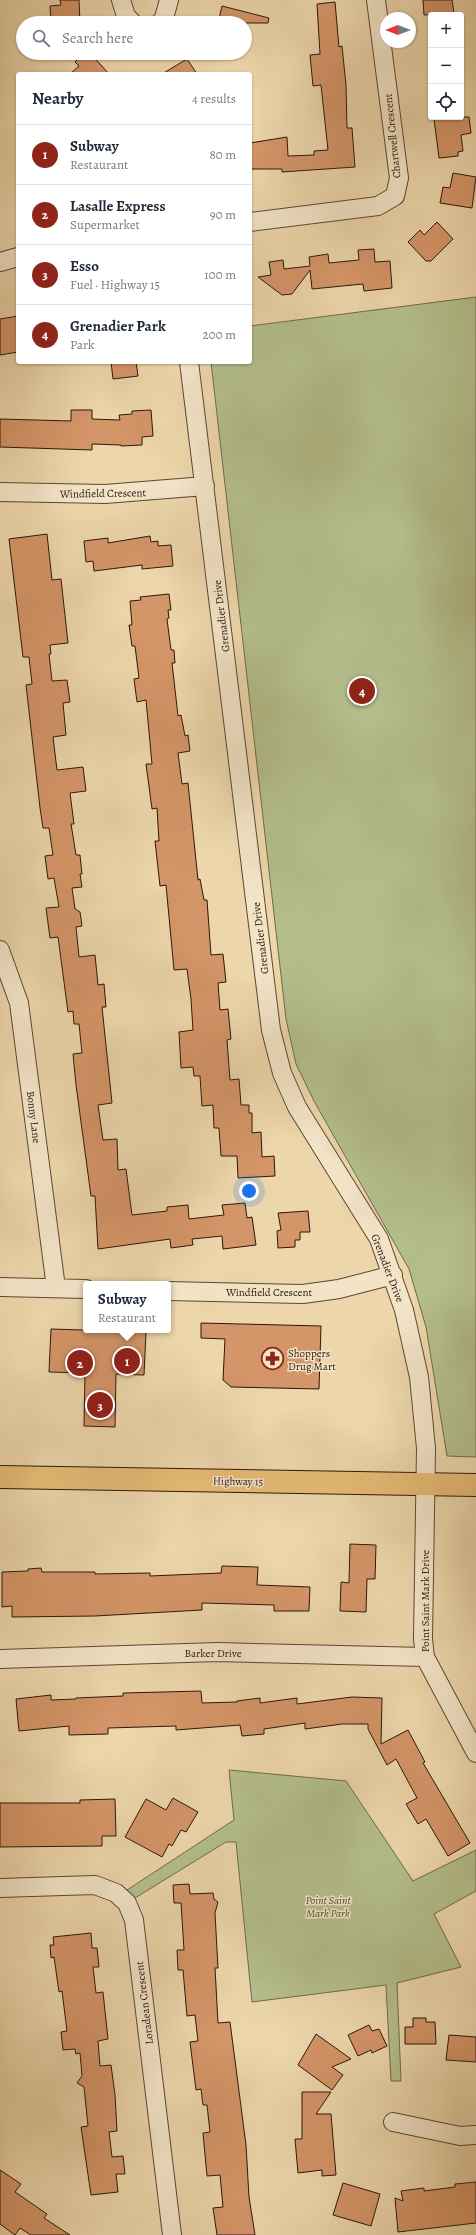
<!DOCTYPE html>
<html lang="en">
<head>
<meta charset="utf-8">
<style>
  body { margin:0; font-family:Alegreya,serif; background:#f2f2f3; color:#1f2937 }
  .controls { position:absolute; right:12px; top:12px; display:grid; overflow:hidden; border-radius:4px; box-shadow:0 1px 3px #0004 }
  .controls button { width:36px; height:36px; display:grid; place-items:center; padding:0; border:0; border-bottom:1px solid #e0e1e3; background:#fff; color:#1f2937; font:20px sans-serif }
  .compass { position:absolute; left:380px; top:12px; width:36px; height:36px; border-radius:50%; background:#fff; box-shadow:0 1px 3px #0004; rotate:270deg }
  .you { position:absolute; left:249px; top:1191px; width:14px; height:14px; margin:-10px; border:3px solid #fff; border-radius:50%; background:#1a73e8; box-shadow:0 0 0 6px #1a73e833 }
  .badge { display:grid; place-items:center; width:26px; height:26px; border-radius:50%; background:#8f2418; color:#fff; font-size:13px; font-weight:700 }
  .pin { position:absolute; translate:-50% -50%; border:2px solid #fff; box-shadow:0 1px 4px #0006 }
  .popup { position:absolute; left:83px; top:1281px; width:88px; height:52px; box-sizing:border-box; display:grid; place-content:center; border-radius:4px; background:#fff; filter:drop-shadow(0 1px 3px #0005); font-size:13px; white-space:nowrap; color:#747a83 }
  .popup b { font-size:15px; color:#1f2937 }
  .popup::after { content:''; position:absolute; left:50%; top:100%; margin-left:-8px; border:8px solid transparent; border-top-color:#fff }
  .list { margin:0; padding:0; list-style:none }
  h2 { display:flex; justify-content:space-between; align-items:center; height:52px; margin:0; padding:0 16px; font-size:17px }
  h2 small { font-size:13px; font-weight:400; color:#747a83 }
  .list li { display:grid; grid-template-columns:26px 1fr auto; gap:12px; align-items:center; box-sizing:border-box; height:60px; padding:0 16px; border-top:1px solid #e0e1e3 }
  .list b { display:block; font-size:15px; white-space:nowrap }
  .list p { margin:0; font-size:13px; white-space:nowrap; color:#747a83 }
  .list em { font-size:13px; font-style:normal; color:#747a83 }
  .icon { flex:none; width:22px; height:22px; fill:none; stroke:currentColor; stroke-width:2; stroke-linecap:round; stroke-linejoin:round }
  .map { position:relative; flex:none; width:476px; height:2235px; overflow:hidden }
  .search { position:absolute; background:#fff; box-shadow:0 1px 3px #0004; left:16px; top:16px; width:236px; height:44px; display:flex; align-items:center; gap:10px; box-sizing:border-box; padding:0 14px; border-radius:22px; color:#747a83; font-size:15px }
  .panel { position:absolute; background:#fff; box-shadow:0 1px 3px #0004; left:16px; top:72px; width:236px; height:292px; border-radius:4px }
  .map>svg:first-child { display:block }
</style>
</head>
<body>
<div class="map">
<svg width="476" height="2235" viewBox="0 0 476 2235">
  <rect width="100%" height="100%" fill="#ecd6aa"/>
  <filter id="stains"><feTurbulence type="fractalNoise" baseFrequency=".005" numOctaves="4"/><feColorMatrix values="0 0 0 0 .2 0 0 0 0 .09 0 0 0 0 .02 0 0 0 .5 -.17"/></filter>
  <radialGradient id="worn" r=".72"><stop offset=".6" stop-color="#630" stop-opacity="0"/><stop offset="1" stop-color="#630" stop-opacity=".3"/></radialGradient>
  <!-- green -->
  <path fill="#b3be8c" stroke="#6f6a4c" d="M476,297V1457L447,1456L426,1327L409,1269L314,1101L296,1064L286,1019L211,362H250V326Z
    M229,1770L346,1781L413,1881L476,1850V1891L434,1914L461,1967L397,1983L401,2081H391L386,1985L252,2002L236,1842H226L135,1898L127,1890L234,1820Z"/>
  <!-- building -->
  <path fill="#d49568" stroke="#2b170d" d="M60,0H79L80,23H51L50,6L61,5Z
    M423,0H452L454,13L424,15Z
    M335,2L339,47L342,46L346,85L347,128H352L355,167L282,172V169H250V143L287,137L288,156L314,155V151L328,150L321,85L313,86L310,55L320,54L317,4Z
    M222,6L269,18L268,23H218Z
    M84,53H90L109,74H70L79,66L75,62Z
    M187,59L197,74H162Z
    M448,117H469L471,133L461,135L463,151L458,152V156L439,158L434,119Z
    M453,173L476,177L472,208L440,203L443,187L450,188Z
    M437,222L453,239L431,261H426L408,242L420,230L424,235Z
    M374,249L375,262L390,261L392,288L364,291L363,284L312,289L310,270L292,294L282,295L258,277L271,275L269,262L283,260L284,269L310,266L309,257L328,254L329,263L359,260L358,250Z
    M18,316V352L0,355V319Z
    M111,362H136L138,376L113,379Z
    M71,410H92V419L120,420L119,415L132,414V411L151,410L153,436L142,437V445L121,446V445L92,444V450L0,447V419L71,421Z
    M47,534L52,580L61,579L68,643L50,645L51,654H49L52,681L67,680L70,702L63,703L66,735L53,737L57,770L83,767L86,791L70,793L74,824H71L76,855H80L82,874H80L82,887L72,888L75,909L80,912L82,926L76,927L79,957L95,955L98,985L104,984L106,1007H102L112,1103L98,1105L103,1140L117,1139L118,1170L126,1169L132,1215L167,1211V1207L188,1205L189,1219L224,1215L222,1205L245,1203L247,1218L252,1217L256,1245L223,1249L222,1236L192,1239L193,1245L171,1248L170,1239L98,1249L95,1196H91L76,1085L73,1054L82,1053L79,1024H74L73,1011L68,1012L58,937L50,938L46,908L59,907L54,878L48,879L45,856L53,855L49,828H43L40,808L26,685L32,684L29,657H23L9,539Z
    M150,536L151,542L158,541V546L171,545L173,566L142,569V565L94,571L93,561L86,562L84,541L108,538V543Z
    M169,594L171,610H168L169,618L167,619L171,650H174L175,663H172L178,716L181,715L185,736L188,735L190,751L178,753L182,784L188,783L198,880L200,879L204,900H207L211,955L223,954L226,982L218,983L220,1010L228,1009L231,1039L227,1040L230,1080L239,1079L241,1105H249V1113H252V1133L261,1132L262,1157L274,1156L275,1176L238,1178L237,1156H221L219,1128H214L213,1105L202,1106L200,1076H194L193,1067L181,1068L179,1032L193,1030L191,999L187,969L174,970L166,885L160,886L155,841H159L157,808L152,809L146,764H152L146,700L137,702L134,679L139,678L135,646H132L129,625H132L130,601L141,600L140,597Z
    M308,1211L310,1232H300V1240H295V1247L278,1248L277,1231L281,1230L278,1213Z
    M201,1323L321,1326L319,1389L231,1387L223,1380L225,1339L201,1338Z
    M51,1329L146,1332L144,1375L116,1374L115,1427L84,1426L85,1373L49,1372Z
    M350,1544L376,1545L375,1579H367L366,1612L340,1611L341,1582L349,1583Z
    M222,1566L258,1567L257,1585L310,1587L309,1611H274V1605L202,1603V1610L95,1616L12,1617V1606L2,1607V1572L28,1571V1569L41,1568L42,1572H95V1574L150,1573V1576L221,1573Z
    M201,1691L202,1703L237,1702V1701L260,1698V1703L297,1698V1704L352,1697L382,1698L381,1744L408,1730L425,1762L423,1763L470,1843L448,1856L426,1819L418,1824L406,1804L417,1798L396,1759L387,1765L368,1729V1724H342L305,1729V1723L264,1729V1734L242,1736L240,1725L176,1730V1726L108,1728V1734L69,1735V1726L19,1731L16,1699L51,1695V1700L76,1699V1698L123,1696V1693Z
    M173,1798L198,1812L186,1832L181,1830L172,1846L169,1844L162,1857L125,1837L146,1799L166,1810Z
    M115,1799L116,1836H102V1846L0,1847V1803H80V1800Z
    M189,1884L190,1894L213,1893L214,1899L218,1902L215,1913L218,1968H215L218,2023L230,2022L246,2145L249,2197L255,2235H217L213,2208L223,2207L220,2175L207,2176L203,2133L210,2132L207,2105H203L201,2089L196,2090L190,2042L198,2041L195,2015L187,2016L183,1970H178L177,1950H184L181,1903H174L173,1885Z
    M91,1933L92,1948H97L99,1967H93L96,1993L103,1992L108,2039L98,2041L100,2066L111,2065L115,2095L117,2131L109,2132L112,2157L123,2156L125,2174H116L118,2192L91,2195L81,2127L88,2126L84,2087L77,2083L82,2076L80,2053L76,2054L75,2049L63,2050L61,2032L67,2031L62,1991L59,1992L54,1957L51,1958L50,1945H54L53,1937Z
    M413,2018H426V2022H435L436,2044H405V2027H413Z
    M369,2025L372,2031L379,2029L387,2046L372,2053L371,2050L358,2056L348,2035Z
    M316,2034L351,2059L332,2067L343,2075L332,2090L298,2065Z
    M449,2035L476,2037V2062L446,2060Z
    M302,2092H331L316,2114H331L336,2175L322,2176V2170L298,2173L295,2139H302Z
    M0,2170L21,2184L15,2192L47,2214L44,2218L70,2235H31L20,2228L15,2235L0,2224Z
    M476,2182V2223L398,2232L395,2198L403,2201L401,2191L424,2188V2191L455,2187V2184Z
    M343,2183L380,2194L371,2226L333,2215Z"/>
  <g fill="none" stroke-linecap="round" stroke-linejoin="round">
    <defs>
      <path id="minor" d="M121,0L126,16L133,23
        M160,23L164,18L169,0
        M250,222L378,206L395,196L399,178L376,0
        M0,262L18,257
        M189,362L271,1030L282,1073L297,1107L379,1239L404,1310L419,1377L426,1448L423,1639L425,1657L476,1753
        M0,492L105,494L205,486
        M0,950L19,1003L56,1288
        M0,1287L86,1289
        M168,1291L303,1294L339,1289L393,1275
        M0,1659L217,1652L425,1657
        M0,1888L95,1885L116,1893L127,1903L134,1920L172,2235
        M393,2122L460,2136L476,2135"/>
      <path id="major" d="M0,1477L476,1485"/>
    </defs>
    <!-- minor casing -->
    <use href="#minor" stroke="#5b4734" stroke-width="20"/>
    <!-- major casing -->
    <use href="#major" stroke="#2b170d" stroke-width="24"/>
    <!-- minor -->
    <use href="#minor" stroke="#f3e4c8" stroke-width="18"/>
    <!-- major -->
    <use href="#major" stroke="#e6bb75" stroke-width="22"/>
  </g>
  <!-- icons -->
  <defs>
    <symbol id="pharmacy-ring" viewBox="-11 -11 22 22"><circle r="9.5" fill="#f3e4c8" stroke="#8f2418" stroke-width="1.5"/><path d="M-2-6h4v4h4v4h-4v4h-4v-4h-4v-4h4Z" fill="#8f2418"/></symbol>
  </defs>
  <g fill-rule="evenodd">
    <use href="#pharmacy-ring" x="260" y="1346" width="25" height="25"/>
  </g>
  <g text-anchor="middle" stroke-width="3" stroke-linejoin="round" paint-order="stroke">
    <!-- street labels -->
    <g font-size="11" fill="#2b170d" stroke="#f3e4c8">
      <text transform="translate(392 136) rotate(-96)" y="4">Chartwell Crescent</text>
      <text transform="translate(103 493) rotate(-1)" y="4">Windfield Crescent</text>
      <text transform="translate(221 616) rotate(-97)" y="4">Grenadier Drive</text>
      <text transform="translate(260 938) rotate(-97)" y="4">Grenadier Drive</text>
      <text transform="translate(34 1117) rotate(83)" y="4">Bonny Lane</text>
      <text transform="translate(388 1268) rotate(69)" y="4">Grenadier Drive</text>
      <text x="269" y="1296">Windfield Crescent</text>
      <text transform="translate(238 1481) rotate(1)" y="4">Highway 15</text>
      <text transform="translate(425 1601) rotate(-90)" y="4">Point Saint Mark Drive</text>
      <text x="213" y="1657">Barker Drive</text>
      <text transform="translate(144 2003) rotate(-97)" y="4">Loradean Crescent</text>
    </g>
    <!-- poi labels -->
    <g font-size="11" fill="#2b170d" stroke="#f3e4c8" text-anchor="start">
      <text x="288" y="1357">Shoppers<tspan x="288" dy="13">Drug Mart</tspan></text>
    </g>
    <!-- park labels -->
    <g font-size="11" font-style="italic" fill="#544933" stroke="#f3e4c8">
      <text x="328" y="1904">Point Saint<tspan x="328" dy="13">Mark Park</tspan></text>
    </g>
  </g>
  <rect width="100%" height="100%" filter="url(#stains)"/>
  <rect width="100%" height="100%" fill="url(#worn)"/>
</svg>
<div class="controls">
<button>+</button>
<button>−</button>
<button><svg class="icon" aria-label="locate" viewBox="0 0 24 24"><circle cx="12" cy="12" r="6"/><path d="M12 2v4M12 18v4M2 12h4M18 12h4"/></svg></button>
</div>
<svg class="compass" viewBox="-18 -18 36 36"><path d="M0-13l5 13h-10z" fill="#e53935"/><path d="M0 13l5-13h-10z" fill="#747a83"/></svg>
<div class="you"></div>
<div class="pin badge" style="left:127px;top:1361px">1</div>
<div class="popup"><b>Subway</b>Restaurant</div>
<div class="pin badge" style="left:80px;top:1363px">2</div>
<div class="pin badge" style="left:100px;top:1405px">3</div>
<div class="pin badge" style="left:362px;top:691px">4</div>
<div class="search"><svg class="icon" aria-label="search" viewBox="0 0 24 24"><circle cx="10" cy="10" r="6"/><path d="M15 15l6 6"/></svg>Search here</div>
<section class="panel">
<h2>Nearby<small>4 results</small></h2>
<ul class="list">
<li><span class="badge">1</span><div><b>Subway</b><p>Restaurant</p></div><em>80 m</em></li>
<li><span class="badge">2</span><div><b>Lasalle Express</b><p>Supermarket</p></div><em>90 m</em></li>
<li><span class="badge">3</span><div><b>Esso</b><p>Fuel · Highway 15</p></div><em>100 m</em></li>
<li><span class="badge">4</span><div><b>Grenadier Park</b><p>Park</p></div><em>200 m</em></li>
</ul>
</section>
</div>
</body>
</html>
